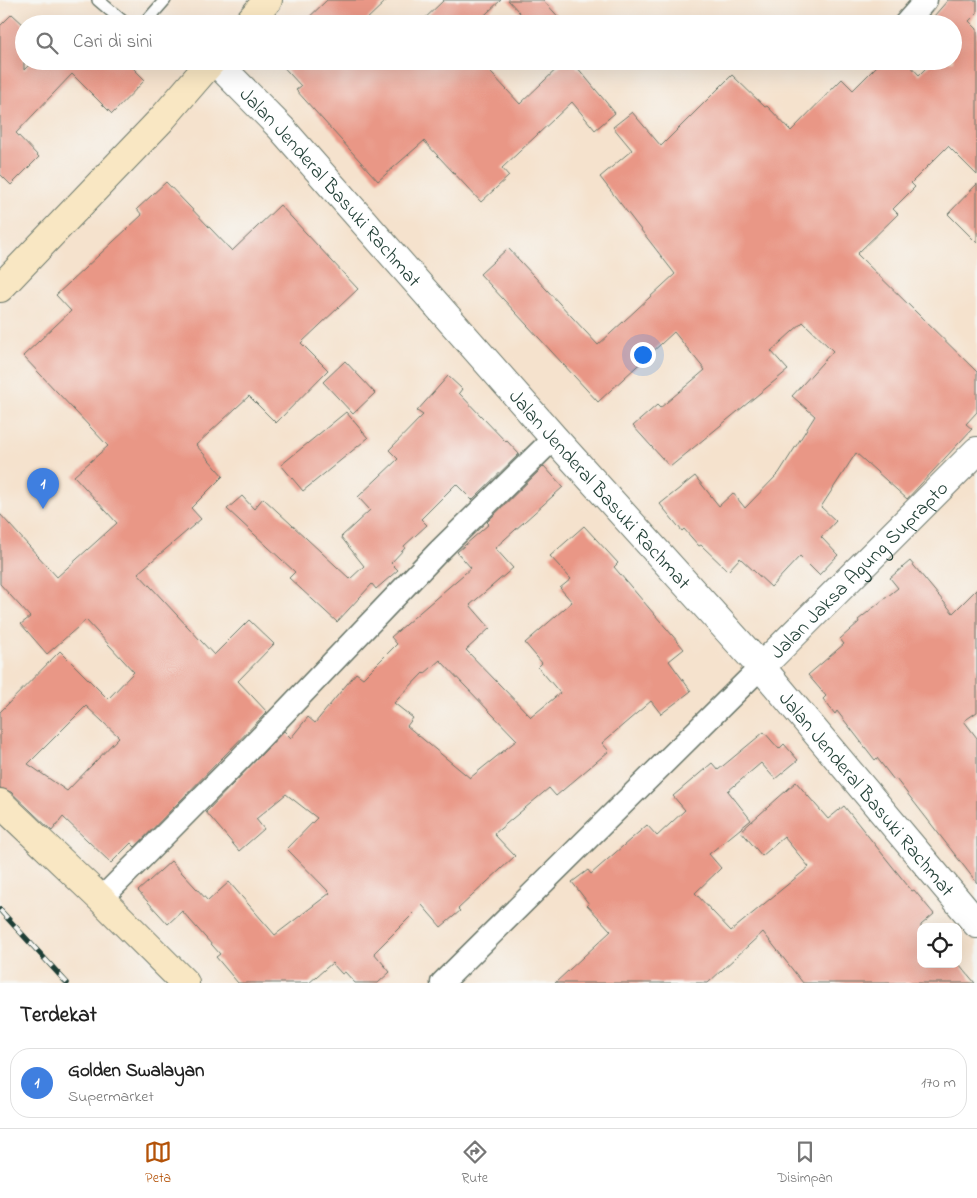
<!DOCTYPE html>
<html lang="id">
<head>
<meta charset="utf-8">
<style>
  body { margin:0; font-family:"Indie Flower",sans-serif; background:#f6f6f6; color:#222 }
  .controls { position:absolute; right:15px; bottom:15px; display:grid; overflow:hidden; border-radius:10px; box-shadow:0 5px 20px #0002 }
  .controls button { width:45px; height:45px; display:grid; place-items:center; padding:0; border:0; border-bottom:1px solid #e0e0e0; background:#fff; color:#222; font:25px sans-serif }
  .you { position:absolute; left:642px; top:354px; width:18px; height:18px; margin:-12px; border:4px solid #fff; border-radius:50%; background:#1a73e8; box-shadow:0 0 0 8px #1a73e833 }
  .badge { display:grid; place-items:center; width:32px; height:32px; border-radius:50%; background:#b45309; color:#fff; font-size:16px; font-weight:700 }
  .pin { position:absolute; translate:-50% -41px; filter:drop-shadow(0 1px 2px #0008) }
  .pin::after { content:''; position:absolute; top:26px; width:18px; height:15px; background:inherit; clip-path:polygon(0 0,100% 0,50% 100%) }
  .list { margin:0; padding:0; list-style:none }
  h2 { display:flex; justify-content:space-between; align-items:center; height:65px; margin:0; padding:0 20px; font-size:21px }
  h2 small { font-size:16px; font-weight:400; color:#767676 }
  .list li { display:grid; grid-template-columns:32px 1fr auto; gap:15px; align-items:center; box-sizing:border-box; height:70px; margin:0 10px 10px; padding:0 10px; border:1px solid #e0e0e0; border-radius:20px }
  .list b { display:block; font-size:19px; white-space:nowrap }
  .list p { margin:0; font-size:16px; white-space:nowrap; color:#767676 }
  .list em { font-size:16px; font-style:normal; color:#767676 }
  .icon { flex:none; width:28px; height:28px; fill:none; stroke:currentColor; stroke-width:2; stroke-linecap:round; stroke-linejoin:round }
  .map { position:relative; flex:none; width:977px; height:983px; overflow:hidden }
  .search { position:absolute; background:#fff; box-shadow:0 5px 20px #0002; left:15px; right:15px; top:15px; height:55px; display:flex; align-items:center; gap:12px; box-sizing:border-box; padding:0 18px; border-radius:28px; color:#767676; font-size:19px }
  .sheet { height:145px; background:#fff }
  nav { display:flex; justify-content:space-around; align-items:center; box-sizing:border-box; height:70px; border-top:1px solid #e0e0e0; background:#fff; font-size:14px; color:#767676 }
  nav a { display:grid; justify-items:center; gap:2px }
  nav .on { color:#b45309 }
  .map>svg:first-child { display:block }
</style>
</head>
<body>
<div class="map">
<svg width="977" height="983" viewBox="0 0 977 983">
  <rect width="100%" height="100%" fill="#f6f6f2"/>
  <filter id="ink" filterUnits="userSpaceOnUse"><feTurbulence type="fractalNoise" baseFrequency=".02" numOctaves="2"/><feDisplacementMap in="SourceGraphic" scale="10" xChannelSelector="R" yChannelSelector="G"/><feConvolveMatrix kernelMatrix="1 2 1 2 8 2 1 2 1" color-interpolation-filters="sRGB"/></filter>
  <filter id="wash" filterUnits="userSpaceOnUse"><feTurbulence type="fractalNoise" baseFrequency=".0096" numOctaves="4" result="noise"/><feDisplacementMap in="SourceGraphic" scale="20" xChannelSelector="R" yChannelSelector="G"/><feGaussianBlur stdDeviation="1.12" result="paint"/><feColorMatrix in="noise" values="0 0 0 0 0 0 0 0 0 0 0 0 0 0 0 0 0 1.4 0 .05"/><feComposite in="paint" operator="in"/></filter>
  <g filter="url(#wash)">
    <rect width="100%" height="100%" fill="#f5e2cd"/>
    <g id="blocks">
      <!-- building -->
      <path fill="#e99786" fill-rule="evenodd" d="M327,0H387L362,24H302Z
        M444,0H501L475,24H419Z
        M508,0H543L565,24H530Z
        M948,0H977V13L969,21L977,29V175L948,146L911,183L915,187L893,209L898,214L857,254L977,372V412L966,424L972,429L907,499L856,453L821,507L836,521L821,537L838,555L819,575L800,556L771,587L740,558L728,571L701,545L699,546L684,529L682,531L660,504L695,476L719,506L733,493L745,508L779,473L815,416L792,396L833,351L803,322L771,351L788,370L670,467L633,426L657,405L660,408L705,370L674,332L598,402L480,274L508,248L598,345L675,274L600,177L632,150L613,127L632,112L661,146L732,75L765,107L767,106L791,131L842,79L853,90L882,61H906L919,75L933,61H953V24H927Z
        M12,14L24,25V70L33,61H126L145,80L112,114L72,74L16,133L39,157L11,185L0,174V26Z
        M278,61H480L520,104L565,61H572L615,113L595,130L572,102L502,168L509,176L481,202L424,141L378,181L296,90L301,86Z
        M166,182L232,251L280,205L358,289L301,343L328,370L276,423L249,396L196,445L223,476L191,508L201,519L138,573L214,655L249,620L274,644L238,681L267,712L135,847L131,843L111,863L63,817L52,831L11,792L0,788V712L60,651L108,699L134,672L86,620L47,654L21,624L30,617L0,584V514L57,577L117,523L74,476L108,446L23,356L71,311L56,295L142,215L137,209ZM86,706L119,737L67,791L28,764Z
        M977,184V243L948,214Z
        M345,361L375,393L353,414L323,382Z
        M448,376L462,389L459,393L506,442L507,441L519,454L472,500L456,484L421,519L427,525L404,546L405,548L391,563L398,570L376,589L372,584L337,622L289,578L295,572L227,509L242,496L254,509L263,498L350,579L364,566L341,537L370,510L358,497L398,459L389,450L423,415L417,411Z
        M346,412L368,438L303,491L281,465Z
        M544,466L563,487L495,548L513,568L470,605L490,628L466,650L531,717L560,693L538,667L542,663L525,643L572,602L560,588L571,579L550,556L584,526L618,563L614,567L684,649L669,661L691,691L661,714L651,701L602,743L609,751L556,796L549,788L494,834L515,856L458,909L460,911L441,927L422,905L374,953L390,972L378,983H355L345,972L342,974L332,963L309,983H238L216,957L220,954L182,911L168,924L138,891L171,861L208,901L229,882L275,935L330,893L287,849L317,818L286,794L256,819L264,829L239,851L206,812L284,731L291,738L308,717L315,723L356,673L363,678L397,644L391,637L471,568L457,552L489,524L487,522ZM440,660L517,740L470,778L407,726L413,718L394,703L423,673L424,674Z
        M910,561L953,613L977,589V712L964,721L977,738V883L896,779L894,780L877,758L875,760L837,711L835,714L823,699L826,696L808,675L844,644L840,639L859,622L858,620L898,588L890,578Z
        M764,732L779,749L784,744L798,760L775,779L761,763L728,791L751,820L709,854L721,868L695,893L731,931L809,867L784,837L762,856L741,831L796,782L828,819L844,806L912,891L914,890L934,914L921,925V964H959L975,983H803L763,932L708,983H555L611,931L587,905L589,904L572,882L588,870L591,874L647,825L657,836L685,810L673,796L712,763L718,770Z"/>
    </g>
  </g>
  <g filter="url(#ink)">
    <use href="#blocks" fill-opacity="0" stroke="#6a776a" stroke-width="1"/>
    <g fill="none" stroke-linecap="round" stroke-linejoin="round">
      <defs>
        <path id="service" d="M98,0L126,24
          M144,24L165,0"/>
        <path id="minor" d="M905,24L926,0
          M101,899L239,760L438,552L554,438
          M442,983L761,667"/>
        <g id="tertiary">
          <path id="s1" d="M215,61L281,128L554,438L761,667L977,924"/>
          <path id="s2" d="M761,667L977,451"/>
        </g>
        <path id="secondary" d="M247,24L268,0
          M0,288L161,120L212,61
          M0,803L101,899L185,983"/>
      </defs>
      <!-- service casing -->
      <use href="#service" stroke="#6a776a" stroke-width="14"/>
      <!-- minor casing -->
      <use href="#minor" stroke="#6a776a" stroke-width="25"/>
      <!-- tertiary casing -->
      <use href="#tertiary" stroke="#6a776a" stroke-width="30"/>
      <!-- secondary casing -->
      <use href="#secondary" stroke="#6a776a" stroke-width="30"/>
      <!-- service -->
      <use href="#service" stroke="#fff" stroke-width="11"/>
      <!-- minor -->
      <use href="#minor" stroke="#fff" stroke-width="22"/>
      <!-- tertiary -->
      <use href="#tertiary" stroke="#fff" stroke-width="28"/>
      <!-- secondary -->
      <use href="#secondary" stroke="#f9e7c3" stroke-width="28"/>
      <defs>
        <path id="rail" d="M0,910L67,983"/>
      </defs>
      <!-- rail casing -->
      <use href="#rail" stroke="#1f3d34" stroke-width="5.5"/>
      <!-- rail -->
      <use href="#rail" stroke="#f6f6f2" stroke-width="4" stroke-dasharray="11" stroke-linecap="butt"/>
    </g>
  </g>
  <g text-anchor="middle" stroke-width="4" stroke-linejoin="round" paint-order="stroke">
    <!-- street labels -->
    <g font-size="20" fill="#1f3d34" stroke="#f6f6f2">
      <text dy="7" stroke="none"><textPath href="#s1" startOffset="171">Jalan Jenderal Basuki Rachmat</textPath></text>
      <text dy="7" stroke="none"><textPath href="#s1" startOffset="576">Jalan Jenderal Basuki Rachmat</textPath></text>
      <text dy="7" stroke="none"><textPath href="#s2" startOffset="138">Jalan Jaksa Agung Suprapto</textPath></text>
      <text dy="7" stroke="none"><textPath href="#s1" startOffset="981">Jalan Jenderal Basuki Rachmat</textPath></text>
    </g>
  </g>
</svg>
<div class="controls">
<button><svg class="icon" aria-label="locate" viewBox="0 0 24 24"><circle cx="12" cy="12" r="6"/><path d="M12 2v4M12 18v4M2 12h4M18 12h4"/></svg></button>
</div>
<div class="you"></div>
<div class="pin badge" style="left:43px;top:509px;background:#3f7fe0">1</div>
<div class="search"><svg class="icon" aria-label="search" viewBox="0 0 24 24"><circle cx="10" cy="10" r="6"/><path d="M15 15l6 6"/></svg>Cari di sini</div>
</div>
<section class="sheet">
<h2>Terdekat<small></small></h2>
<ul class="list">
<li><span class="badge" style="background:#3f7fe0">1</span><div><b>Golden Swalayan</b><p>Supermarket</p></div><em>170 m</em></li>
</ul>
</section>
<nav>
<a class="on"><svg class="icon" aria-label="map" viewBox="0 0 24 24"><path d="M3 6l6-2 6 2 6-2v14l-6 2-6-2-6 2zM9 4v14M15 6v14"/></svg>Peta</a>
<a><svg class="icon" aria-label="directions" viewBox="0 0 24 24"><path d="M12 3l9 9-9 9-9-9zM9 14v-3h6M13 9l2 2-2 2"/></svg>Rute</a>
<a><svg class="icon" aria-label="saved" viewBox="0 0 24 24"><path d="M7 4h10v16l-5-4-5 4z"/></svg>Disimpan</a>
</nav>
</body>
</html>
